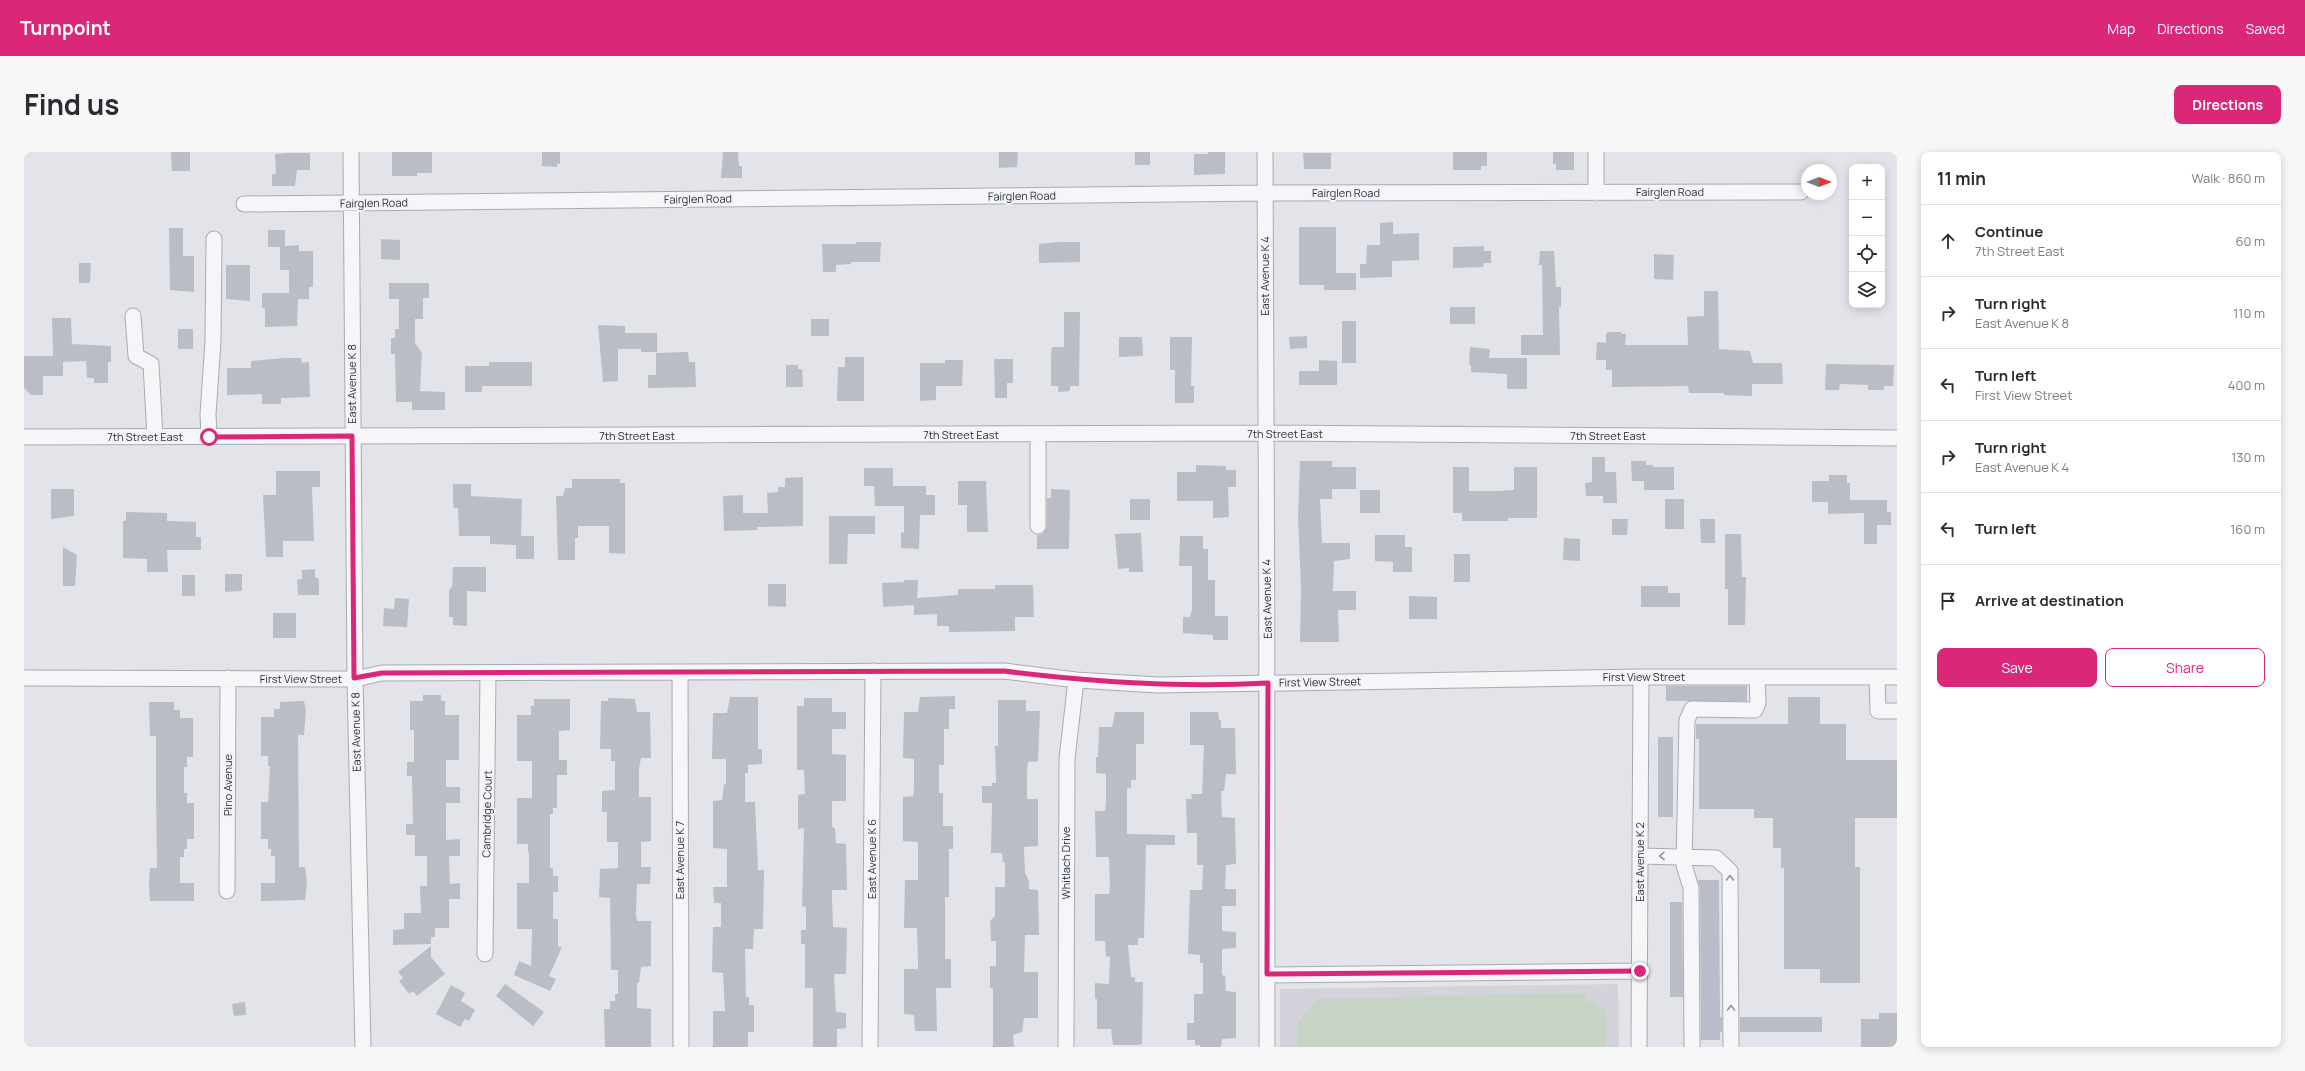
<!DOCTYPE html>
<html lang="en">
<head>
<meta charset="utf-8">
<style>
  body { margin:0; font-family:Manrope,sans-serif; background:#f7f7f7; color:#2b2b33 }
  .controls { position:absolute; right:12px; top:12px; display:grid; overflow:hidden; border-radius:8px; box-shadow:0 2px 10px #0003 }
  .controls button { width:36px; height:36px; display:grid; place-items:center; padding:0; border:0; border-bottom:1px solid #e1e1e2; background:#fff; color:#2b2b33; font:20px sans-serif }
  .compass { position:absolute; left:1777px; top:12px; width:36px; height:36px; border-radius:50%; background:#fff; box-shadow:0 2px 10px #0003; rotate:90deg }
  .stop { position:absolute; width:12px; height:12px; margin:-9px; border:3px solid #db2777; border-radius:50%; background:#fff }
  .stop.end { background:#db2777; border-color:#fff; box-shadow:0 1px 4px #0008 }
  .list { margin:0; padding:0; list-style:none }
  h2 { display:flex; justify-content:space-between; align-items:center; height:52px; margin:0; padding:0 16px; font-size:17px }
  h2 small { font-size:13px; font-weight:400; color:#7c7c81 }
  .list li { display:grid; grid-template-columns:26px 1fr auto; gap:12px; align-items:center; box-sizing:border-box; height:72px; padding:0 16px; border-top:1px solid #e1e1e2 }
  .list b { display:block; font-size:15px; white-space:nowrap }
  .list p { margin:0; font-size:13px; white-space:nowrap; color:#7c7c81 }
  .list em { font-size:13px; font-style:normal; color:#7c7c81 }
  .actions { display:flex; gap:8px; padding:12px 16px }
  .actions a { flex:1; padding:9px 0; border:1px solid #db2777; border-radius:8px; text-align:center; font-size:14px; color:#db2777 }
  .actions .main { background:#db2777; color:#fff }
  .icon { flex:none; width:22px; height:22px; fill:none; stroke:currentColor; stroke-width:2; stroke-linecap:round; stroke-linejoin:round }
  .map { position:relative; flex:none; width:1873px; height:895px; overflow:hidden; border-radius:8px }
  header { display:flex; align-items:center; gap:24px; box-sizing:border-box; height:56px; padding:0 20px; background:#db2777; color:#fff }
  header strong { font-size:19px }
  nav { display:flex; gap:22px; margin-inline-start:auto; font-size:14px }
  .intro { display:flex; align-items:center; justify-content:space-between; box-sizing:border-box; height:96px; padding:0 24px }
  h1 { margin:0; font-size:28px }
  .button { padding:10px 18px; border-radius:8px; background:#db2777; color:#fff; font-size:14px; font-weight:700 }
  main { display:flex; gap:24px; padding:0 24px }
  aside { flex:1; background:#fff; border-radius:8px; box-shadow:0 2px 10px #0003 }
  .map>svg:first-child { display:block }
</style>
</head>
<body>
<header>
<strong>Turnpoint</strong>
<nav><a>Map</a><a>Directions</a><a>Saved</a></nav>
</header>
<div class="intro"><h1>Find us</h1><a class="button">Directions</a></div>
<main>
<div class="map">
<svg width="1873" height="895" viewBox="0 0 1873 895">
  <rect width="100%" height="100%" fill="#e3e4ea"/>
  <!-- built -->
  <path fill="#d2d3db" d="M1594,832L1595,895H1256V837Z"/>
  <!-- green -->
  <path fill="#c6d3c5" d="M1562,841V850L1570,849L1582,859V895H1273V872L1293,847Z"/>
  <!-- building -->
  <path fill="#bbbdc6" d="M147,0H166V19H148Z
    M368,0H408V21H393V24H368Z
    M518,0H536V12H533V15L518,14Z
    M699,0H714L715,14H718V26H697Z
    M975,0H994L993,15L975,16Z
    M1111,0H1126V13H1111Z
    M1184,0H1201V22L1170,23V2H1184Z
    M1429,0H1463V14H1457V18H1429Z
    M1529,0H1550V18H1532V12H1529Z
    M264,1H286V18H273L271,34H248V22H252L251,2Z
    M1279,1H1307V17H1280Z
    M1369,70V82L1395,81V108L1368,109V125L1336,126V112H1342L1343,93H1356V71Z
    M1275,75H1312V121H1332V138H1300V133H1275Z
    M145,76H159V104H170V140L146,138Z
    M244,78H261V94L275,93V99H289V135H285V147H274L273,174L241,175V156H238V141H265V118H256V95H244Z
    M357,87L376,88V108L357,107Z
    M832,90H857L856,110H827V112L812,113V120H799L798,92H832Z
    M1035,90H1056V110L1015,111V92Z
    M1460,94V99H1467V111H1460L1459,115L1429,116V95Z
    M1516,99H1530L1532,135H1537V155H1535L1536,203H1497V183H1519L1518,113H1515Z
    M1630,102L1650,103L1649,128L1630,127Z
    M55,111H67L66,131H55Z
    M202,113H226V149L202,147Z
    M365,131H405V146H399V167H391V191L398,201L396,239L421,240V258H388V250H372L371,202H367V186H371V177H375V147H365Z
    M1680,139H1694L1695,197L1726,199L1729,211H1758L1759,232H1728V244L1700,243V241H1665L1664,234L1588,235V218H1582V208H1572L1573,190L1582,191V181L1585,180H1598L1597,182H1602L1601,193H1664L1663,165L1680,164Z
    M1426,155H1451V172H1426Z
    M1040,160H1056L1055,234H1046V239L1034,240V234H1027V203L1028,195H1040Z
    M28,166H47L48,192L87,194V210H84V231H70V226H63L62,209L39,210V224H19V243H7L0,236V204H29Z
    M787,167H805V184H787Z
    M1318,169H1332V211H1318Z
    M574,173L601,174V181H633V200H617V197H594V229L579,230Z
    M154,177H169V197H154Z
    M1283,184V196L1266,197L1265,185Z
    M1095,185H1118L1119,204L1095,205Z
    M1146,185H1168L1167,234H1170V251H1151V218H1146Z
    M1446,195L1466,197L1465,206H1503V237H1483V222L1447,220V213H1445Z
    M664,200L665,210H671L672,235L624,236V223H632V201Z
    M821,205H840V249H813L814,215H821Z
    M261,206H277L278,211L285,210L286,245L257,246V252H238V242L203,243V216H227V209Z
    M970,207H989V231H983V246H971Z
    M921,208H939L938,234H912V248L896,249V211H921Z
    M1295,208L1313,209V233H1275V219H1295Z
    M465,210H508V234H458V240H441V214H465Z
    M1802,212L1870,213L1869,234H1860V238H1844V233L1816,232L1815,238H1801Z
    M762,213H774V217H778L779,235H762Z
    M1568,305H1581V320H1592L1593,351H1579V344H1562L1561,331L1568,330Z
    M1276,309H1308V315H1332V337H1308V347H1296L1298,391H1326V407L1310,409L1309,439H1332V458H1314L1315,490H1276L1277,435L1274,366Z
    M1607,309H1622V313H1629V315H1650V338H1620V329H1608Z
    M1172,313L1202,314V318H1212V335H1204L1205,365L1189,366V349H1153V320H1172Z
    M1429,315H1445V339H1474L1490,338V315H1513V366H1484V369H1438V361H1429Z
    M840,316H869V334H902V343H911V363H896L895,397L877,396V380L880,381V354H851L850,334H840Z
    M252,319H296V335H288L290,389H259V405H242L239,343H252Z
    M1805,323H1823V331H1826V348H1863V360H1867V373H1853V392H1840V361L1804,362V350H1788V329H1805Z
    M779,325V374L733,375V378L700,379L699,344L719,343V361H744L743,341L754,340V335H761V326Z
    M548,327H596V331H601V402L585,401V374H554V386H551V408H534L532,344H539L541,336H548Z
    M934,329H962L964,380H943V353H934Z
    M429,332H447V344L498,347L497,384H510V407H492V393L466,392V384H435L434,356H430L429,353Z
    M27,337H50V364L27,367Z
    M1027,337L1046,338L1045,397H1013V383L1019,382L1023,374V346H1027Z
    M1336,338H1356V361H1336Z
    M1106,347H1126V368H1106Z
    M1641,347H1660V377H1641Z
    M102,360L143,361V369L172,370V385H177V398H143L144,420H123V407L99,406V369H102Z
    M805,364H851V382H824L823,412H805Z
    M1588,367H1604L1603,383H1588Z
    M1676,367H1691V391H1677Z
    M1117,381L1119,420H1105V416L1094,417L1091,382Z
    M1701,382H1717L1718,425H1722L1721,473H1704V437H1701Z
    M1351,383H1381V395H1388V420H1369V410L1351,409Z
    M1156,384H1179V397H1184V428H1191V464H1204V488H1189V483L1159,481V465H1166L1168,458V414H1155Z
    M1540,386L1556,387V409L1539,408Z
    M39,395L53,403L51,434H39Z
    M1430,402H1446V430H1430Z
    M429,415H462V440L443,439V474L429,473V465H425V438L428,435Z
    M291,417V425L295,427V443H274L273,428L278,427V418Z
    M201,422H218V439L201,440Z
    M158,423H171V444H158Z
    M880,428H894L893,446L934,443V437H971V433H1009L1010,465H991V479L925,480V474H913V462L890,463V453L859,455L858,431L880,430Z
    M744,432H762V455L744,454Z
    M1617,434H1644V441H1656V455H1617Z
    M1385,444L1413,445V467H1385Z
    M371,446L385,447L383,475L359,474L360,456L370,457Z
    M249,461H272V486H249Z
    M1642,534H1723V549H1642Z
    M399,543H417V549H421V563H435V608H422V635H436V651H422V688L436,687V704H425L426,732L436,731V747H425V776H411V785H407V792L369,793V778L380,777V761H397L396,734H403V704H391V683H382V672H389L388,624H383V610H390V578H386V549H399Z
    M931,544V557H925V577H920V613H915V641H919V674H929V697H925V745H921V807H927V836H912L913,879H891L890,863L880,862V817H894V810L893,776H880L881,728H894V690L879,689V645L889,644L890,636V607L879,606L880,560H894L896,545Z
    M706,545H734V597H738V612L724,613V621H721V650H731L734,718H740L739,777H730L729,797H721L722,845H725V853H730V880H724V895H689V859H701L699,821L688,820L689,775H697V751H690L689,735H703V697L689,696V649L698,648L700,632H702V607H688L689,561H703Z
    M1764,545H1796V572H1822V608H1873V666H1831V715H1836V831H1796V817H1760V716H1757V696H1749V666H1730V657H1675V587H1672V572H1764Z
    M584,546L611,547L613,560H626L627,606H617L615,616V645H627V689L617,690V715H627L626,732H613L612,763L613,769H627V814L617,815L615,831H613V856L627,857V895H581L580,857H586V849H591V842H594V818H587L586,746L575,745L576,717L594,716V690H583V660H578V639L591,638V609H587V597H576L577,549H584Z
    M780,546H808V560H822V577H808V602L822,603V649H808V675L811,676L812,691L822,692L823,738H808V746L809,775L823,776L822,822H810L812,860L822,861V876L813,877V895H789V836H781V792H777V778H782V755L778,754L780,676L774,677V643L781,642L780,618H773V554H780Z
    M510,547H546V578L535,579V608H543V623H533V656H529V662H526V716H529V724H534V740H529V767H534V795H538L525,824L532,827L526,839L490,823L495,809L507,814L508,777H493V731H505V700H504V692H493V646H508V609H493V563H507V554H510Z
    M974,548H1002V559H1016L1014,609L1004,610L1003,618V647H1014V694L1000,695L1001,721L1005,729V737L1014,738L1015,783H1001L1000,820H1014V866H1000L998,880L989,883L990,895H969V836H966V814H972V789H967L966,769L971,764V735H981V710H979L978,701H967L968,651H958V634H968V631H972L971,594H974Z
    M280,549L282,558L280,583H274L275,715H281L283,730L281,748L237,749V731H251V704H247V697H244V687H237V650H244L246,614H244V604H237V565H250V557H256V550Z
    M125,550H150V558H156V566H169V605H163V615H160V641H163V651H170V687H163V697H160V705H156V731H170V749H126L125,731L126,716H133L132,634V584H126Z
    M1091,560H1120V592H1112V628H1107V636H1103V682L1151,683V693H1122L1120,786H1114V793H1104L1107,825H1111V830H1119L1118,892L1113,893H1089L1087,877H1073V847H1071V831L1085,832L1086,805L1082,804L1081,789H1071V742H1085L1086,735L1085,705H1072L1071,659H1081L1082,650V622L1072,621V605H1074L1075,575H1088Z
    M1166,560H1194L1195,568H1197V576H1211L1212,622H1202L1200,639H1197L1198,665L1211,666L1212,712L1202,713L1201,737H1212V754H1198V779L1212,780V796L1198,797V823L1201,824L1202,839L1212,840V886L1198,887L1197,895H1176V893H1171V888H1163V871H1170V842H1179V811H1176V803L1164,802L1166,738H1178L1179,713H1173V681H1163L1162,647H1168L1167,642H1178L1180,593H1166Z
    M1634,585H1649V665H1634Z
    M1674,728H1695L1696,865H1698V880H1696V888H1677L1676,736Z
    M1646,750H1658L1659,845H1646Z
    M407,794V805L421,822L393,844L389,839L385,842L375,829L379,826L374,820Z
    M481,832L520,860L509,874L472,844Z
    M427,833L441,841L437,849L451,858L445,869L441,867L436,875L412,862Z
    M221,850L222,863L210,864L208,852Z
    M1855,861H1873V895H1837V867H1855Z
    M1716,865H1798V880H1716Z"/>
  <g fill="none" stroke-linecap="round" stroke-linejoin="round">
    <defs>
      <path id="minor" d="M327,0L331,527L339,895
        M1241,0C1242,298 1244,597 1243,895
        M1572,0V41
        M220,52L1241,41L1777,40
        M109,164L112,204L127,212L131,285
        M1014,283V374
        M0,285L1241,281L1873,286
        M185,285L184,262L189,189L190,87
        M656,521L657,895
        M1853,525L1854,559H1873
        M0,526L302,527H331L358,521L980,519L1052,528L1134,533L1617,525H1873
        M1616,704L1692,706L1706,719L1707,895
        M203,739L204,526
        M461,802L464,521
        M1243,823L1616,819
        M846,895L849,519
        M1042,895L1043,607L1052,528
        M1615,895L1617,525
        M1668,895L1667,736L1660,713L1663,568L1668,557L1731,558L1734,551L1733,525"/>
    </defs>
    <!-- minor casing -->
    <use href="#minor" stroke="#a9aab4" stroke-width="17"/>
    <!-- minor -->
    <use href="#minor" stroke="#f6f6f8" stroke-width="15"/>
  </g>
  <!-- one-way arrows -->
  <defs><path id="oneway-chevron" d="M-2-3.5L2.5 0L-2 3.5" fill="none" stroke-width="1.6" stroke-linecap="round" stroke-linejoin="round"/></defs>
  <g stroke="#92929c">
    <use href="#oneway-chevron" transform="translate(1638 704) rotate(179)"/>
    <use href="#oneway-chevron" transform="translate(1706 726) rotate(-90)"/>
    <use href="#oneway-chevron" transform="translate(1707 856) rotate(-90)"/>
  </g>
  <g fill="none" stroke-linecap="round" stroke-linejoin="round">
    <!-- route -->
    <path stroke="#db2777" stroke-width="5" d="M185,285L328,284L330,526L358,521L980,519C1068,530 1156,536 1244,531L1243,822L1616,819"/>
  </g>
  <g text-anchor="middle" stroke-width="4" stroke-linejoin="round" paint-order="stroke">
    <!-- street labels -->
    <g font-size="11" fill="#2d2f40" stroke="#f3f4f7">
      <text x="1646" y="44">Fairglen Road</text>
      <text x="1322" y="45">Fairglen Road</text>
      <text transform="translate(998 44) rotate(-1)" y="4">Fairglen Road</text>
      <text transform="translate(674 47) rotate(-1)" y="4">Fairglen Road</text>
      <text transform="translate(350 51) rotate(-1)" y="4">Fairglen Road</text>
      <text transform="translate(1241 124) rotate(-90)" y="4">East Avenue K 4</text>
      <text transform="translate(328 232) rotate(-90)" y="4">East Avenue K 8</text>
      <text x="1261" y="286">7th Street East</text>
      <text x="937" y="287">7th Street East</text>
      <text x="613" y="288">7th Street East</text>
      <text x="1584" y="288">7th Street East</text>
      <text x="121" y="289">7th Street East</text>
      <text transform="translate(1243 447) rotate(-91)" y="4">East Avenue K 4</text>
      <text x="1620" y="529">First View Street</text>
      <text x="277" y="531">First View Street</text>
      <text transform="translate(1296 530) rotate(-1)" y="4">First View Street</text>
      <text transform="translate(332 580) rotate(-91)" y="4">East Avenue K 8</text>
      <text transform="translate(204 633) rotate(-90)" y="4">Pino Avenue</text>
      <text transform="translate(463 662) rotate(-89)" y="4">Cambridge Court</text>
      <text transform="translate(848 707) rotate(-90)" y="4">East Avenue K 6</text>
      <text transform="translate(656 708) rotate(-90)" y="4">East Avenue K 7</text>
      <text transform="translate(1616 710) rotate(-90)" y="4">East Avenue K 2</text>
      <text transform="translate(1042 711) rotate(-90)" y="4">Whitlach Drive</text>
    </g>
  </g>
</svg>
<div class="controls">
<button>+</button>
<button>−</button>
<button><svg class="icon" aria-label="locate" viewBox="0 0 24 24"><circle cx="12" cy="12" r="6"/><path d="M12 2v4M12 18v4M2 12h4M18 12h4"/></svg></button>
<button><svg class="icon" aria-label="layers" viewBox="0 0 24 24"><path d="M12 4l9 5-9 5-9-5zM3 14l9 5 9-5"/></svg></button>
</div>
<svg class="compass" viewBox="-18 -18 36 36"><path d="M0-13l5 13h-10z" fill="#e53935"/><path d="M0 13l5-13h-10z" fill="#7c7c81"/></svg>
<div class="stop" style="left:185px;top:285px"></div>
<div class="stop end" style="left:1616px;top:819px"></div>
</div>
<aside>
<h2>11 min<small>Walk · 860 m</small></h2>
<ul class="list">
<li><svg class="icon" aria-label="ahead" viewBox="0 0 24 24"><path d="M12 20V5M6 11l6-6 6 6"/></svg><div><b>Continue</b><p>7th Street East</p></div><em>60 m</em></li>
<li><svg class="icon" aria-label="right" viewBox="0 0 24 24"><path d="M7 20v-9h11M14 6l5 5-5 5"/></svg><div><b>Turn right</b><p>East Avenue K 8</p></div><em>110 m</em></li>
<li><svg class="icon" aria-label="left" viewBox="0 0 24 24"><path d="M17 20v-9H6M10 6l-5 5 5 5"/></svg><div><b>Turn left</b><p>First View Street</p></div><em>400 m</em></li>
<li><svg class="icon" aria-label="right" viewBox="0 0 24 24"><path d="M7 20v-9h11M14 6l5 5-5 5"/></svg><div><b>Turn right</b><p>East Avenue K 4</p></div><em>130 m</em></li>
<li><svg class="icon" aria-label="left" viewBox="0 0 24 24"><path d="M17 20v-9H6M10 6l-5 5 5 5"/></svg><div><b>Turn left</b></div><em>160 m</em></li>
<li><svg class="icon" aria-label="arrive" viewBox="0 0 24 24"><path d="M6 21V4h12l-3 4 3 4H6"/></svg><div><b>Arrive at destination</b></div></li>
</ul>
<div class="actions"><a class="main">Save</a><a>Share</a></div>
</aside>
</main>
</body>
</html>
